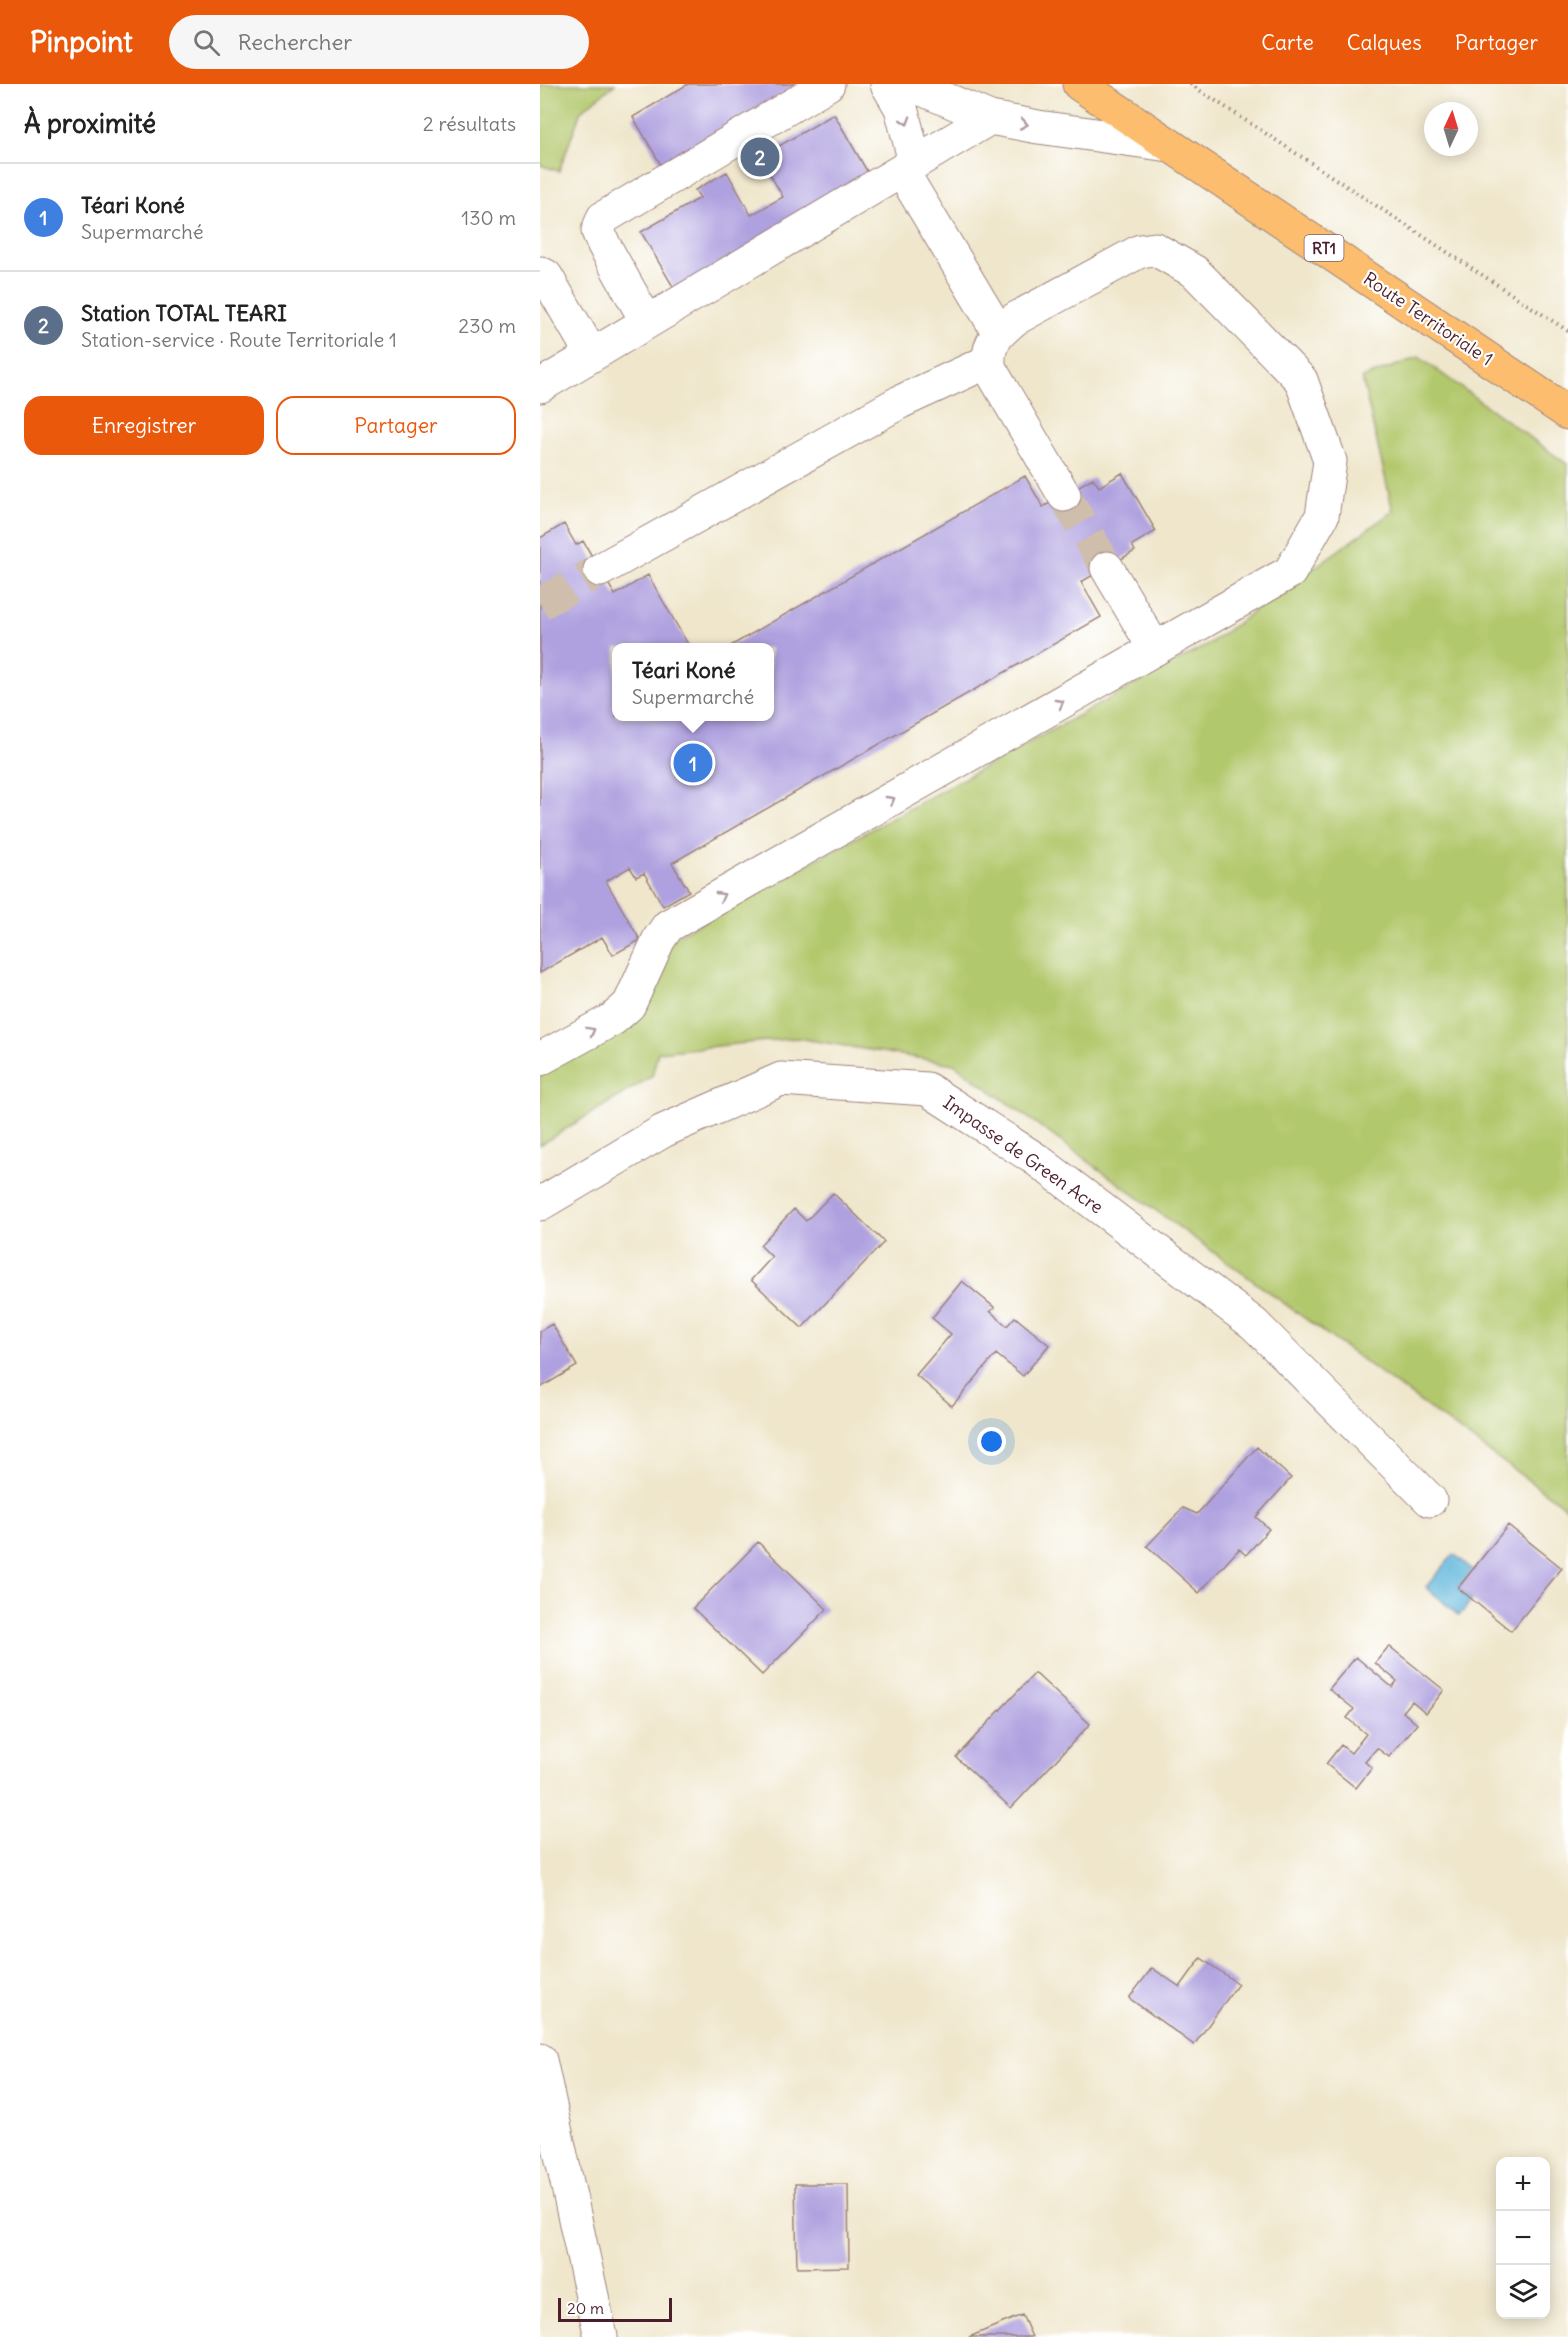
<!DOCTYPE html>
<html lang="fr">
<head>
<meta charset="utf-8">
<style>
  body { margin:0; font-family:Delius,sans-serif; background:#f6f6f6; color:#222 }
  .controls { position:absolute; right:18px; bottom:18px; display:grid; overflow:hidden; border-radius:12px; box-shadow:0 3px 15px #0003 }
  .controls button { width:54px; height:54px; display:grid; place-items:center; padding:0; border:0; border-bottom:2px solid #e0e0e0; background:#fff; color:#222; font:30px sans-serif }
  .compass { position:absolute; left:884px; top:18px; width:54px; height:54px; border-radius:50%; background:#fff; box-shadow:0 3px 15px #0003; rotate:4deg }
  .scale { position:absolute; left:18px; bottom:15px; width:114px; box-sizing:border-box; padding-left:6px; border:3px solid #4a1f2b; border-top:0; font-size:16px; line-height:21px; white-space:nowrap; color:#4a1f2b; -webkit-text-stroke:4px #fff; paint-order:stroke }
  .you { position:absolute; left:452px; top:1358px; width:21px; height:21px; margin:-15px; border:4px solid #fff; border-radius:50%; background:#1a73e8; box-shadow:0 0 0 9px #1a73e833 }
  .badge { display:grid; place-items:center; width:39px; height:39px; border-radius:50%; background:#ea580c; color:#fff; font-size:20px; font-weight:700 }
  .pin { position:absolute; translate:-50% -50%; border:3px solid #fff; box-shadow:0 2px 6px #0006 }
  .popup { position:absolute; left:72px; top:559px; width:162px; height:78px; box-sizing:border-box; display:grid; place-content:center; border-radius:12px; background:#fff; filter:drop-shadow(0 2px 4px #0005); font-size:20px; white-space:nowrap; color:#767676 }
  .popup b { font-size:22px; color:#222 }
  .popup::after { content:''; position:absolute; left:50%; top:100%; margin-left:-12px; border:12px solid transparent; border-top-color:#fff }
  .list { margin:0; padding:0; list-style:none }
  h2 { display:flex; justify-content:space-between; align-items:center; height:78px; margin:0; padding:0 24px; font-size:26px }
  h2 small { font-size:20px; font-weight:400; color:#767676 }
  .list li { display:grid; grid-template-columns:39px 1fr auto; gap:18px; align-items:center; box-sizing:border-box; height:108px; padding:0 24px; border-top:2px solid #e0e0e0 }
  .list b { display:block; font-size:22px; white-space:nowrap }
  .list p { margin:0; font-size:20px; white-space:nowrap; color:#767676 }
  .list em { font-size:20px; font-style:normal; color:#767676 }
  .actions { display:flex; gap:12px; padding:18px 24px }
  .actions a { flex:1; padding:14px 0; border:2px solid #ea580c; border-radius:18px; text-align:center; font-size:21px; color:#ea580c }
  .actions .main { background:#ea580c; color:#fff }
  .icon { flex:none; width:33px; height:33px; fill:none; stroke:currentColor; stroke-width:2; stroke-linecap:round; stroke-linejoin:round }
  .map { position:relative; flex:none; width:1028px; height:2253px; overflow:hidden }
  header { display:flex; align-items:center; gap:36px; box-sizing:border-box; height:84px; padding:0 30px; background:#ea580c; color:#fff }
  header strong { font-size:28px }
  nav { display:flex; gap:33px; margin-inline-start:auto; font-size:21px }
  .search { width:420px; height:54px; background:#f6f6f6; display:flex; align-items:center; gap:15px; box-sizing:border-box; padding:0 21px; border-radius:33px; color:#767676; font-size:22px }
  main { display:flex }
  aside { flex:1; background:#fff }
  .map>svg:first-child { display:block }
</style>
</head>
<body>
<header>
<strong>Pinpoint</strong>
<div class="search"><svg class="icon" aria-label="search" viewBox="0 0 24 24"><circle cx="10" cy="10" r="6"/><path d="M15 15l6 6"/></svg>Rechercher</div>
<nav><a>Carte</a><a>Calques</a><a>Partager</a></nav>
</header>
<main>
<aside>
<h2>À proximité<small>2 résultats</small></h2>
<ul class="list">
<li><span class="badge" style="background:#3f7fe0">1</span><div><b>Téari Koné</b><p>Supermarché</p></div><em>130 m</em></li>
<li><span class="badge" style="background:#5c6f8a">2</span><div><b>Station TOTAL TEARI</b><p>Station-service · Route Territoriale 1</p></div><em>230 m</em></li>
</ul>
<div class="actions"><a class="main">Enregistrer</a><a>Partager</a></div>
</aside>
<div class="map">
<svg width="1028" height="2253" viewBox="0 0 1028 2253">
  <rect width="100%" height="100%" fill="#fff"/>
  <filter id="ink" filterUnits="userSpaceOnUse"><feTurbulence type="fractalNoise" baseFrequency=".0167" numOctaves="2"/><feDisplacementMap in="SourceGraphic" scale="12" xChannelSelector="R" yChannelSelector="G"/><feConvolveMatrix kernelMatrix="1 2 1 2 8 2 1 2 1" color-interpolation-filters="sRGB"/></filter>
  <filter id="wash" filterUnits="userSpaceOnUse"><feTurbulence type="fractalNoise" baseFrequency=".008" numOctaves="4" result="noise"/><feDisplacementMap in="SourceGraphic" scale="24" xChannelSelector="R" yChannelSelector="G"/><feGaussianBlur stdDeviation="1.35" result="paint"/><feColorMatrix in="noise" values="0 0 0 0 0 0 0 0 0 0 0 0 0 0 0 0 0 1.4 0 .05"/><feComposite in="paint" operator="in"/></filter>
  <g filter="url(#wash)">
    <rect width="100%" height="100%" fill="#efe6cb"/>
    <!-- green -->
    <path fill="#b2c86c" stroke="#7e744c" stroke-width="1.5" d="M0,0H75L41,27L19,87L0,81Z
      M879,273L1028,381V1425L414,980L257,954L118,968L112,992L0,1061V988L135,853L667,561L853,427L822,294Z"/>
    <!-- water -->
    <path fill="#5eb6db" stroke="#546a83" stroke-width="1.5" d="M914,1470L933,1486L918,1504L932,1516L919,1532L886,1503Z"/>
    <g id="blocks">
      <!-- building -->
      <path fill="#afa0df" d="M148,0H259L121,81L93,33Z
        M294,30L331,94L135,206L101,148L160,114L155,106L187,88L211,131L243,113L220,73Z
        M582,389L616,447L592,461L595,467L541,498L561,533L132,779L149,807L123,822L104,789L96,793L90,783L66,797L100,856L73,871L62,853L0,889V454L24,440L36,461L43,457L75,511L108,491L150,564H76V632H230V564H187L485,392L503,423L553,394L559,403Z
        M293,1109L344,1158L262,1244L211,1196L232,1173L220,1161L254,1125L266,1137Z
        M422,1197L455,1224L450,1227L467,1242L475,1233L509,1261L483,1292L456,1270L412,1322L376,1291L411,1250L392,1234Z
        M12,1240L37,1282L0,1304V1247Z
        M717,1363L751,1394L716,1433L729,1445L706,1471L699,1465L659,1509L607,1462L643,1424L657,1430Z
        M968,1441L1022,1484L971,1547L918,1504Z
        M218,1458L287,1525L222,1591L153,1524Z
        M849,1562L904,1606L886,1629L872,1617L863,1628L877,1640L849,1673L837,1664L825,1678L832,1684L816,1704L786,1680L801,1661L811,1669L826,1650L807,1634L814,1625L789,1605L816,1573L852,1603L857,1597L835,1579Z
        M495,1589L550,1640L471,1724L416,1673Z
        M661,1874L698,1900L654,1961L589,1914L612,1884L640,1903Z
        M255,2100H308L309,2183L257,2184Z
        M482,2231L492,2253H429Z"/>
    </g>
  </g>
  <g filter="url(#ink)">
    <use href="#blocks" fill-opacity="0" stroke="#9c827b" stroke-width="1.5"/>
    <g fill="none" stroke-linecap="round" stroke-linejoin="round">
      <!-- minor-tunnel -->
      <path stroke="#cebeab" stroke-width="33" stroke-dasharray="33 16" stroke-linecap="butt" d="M524,411L567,484
        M0,520L60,486"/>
      <defs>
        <path id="minor" d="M347,0L361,24L375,78
          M370,0L450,34L498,43L629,61
          M362,87L459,249
          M0,189L6,192L52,271
          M107,238L64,161L58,147L63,134L288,0
          M446,278L524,411
          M0,302L450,34
          M567,484L615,565
          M0,975L73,935L89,921L119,855L128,842L750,488L782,432L790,377L761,296L655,188L615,165L600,167L475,235C461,247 448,257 449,277L360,318L60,486
          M0,1120L123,1047L241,995L387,1005L497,1076L714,1240L890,1416
          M0,1976L61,2253"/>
        <path id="major" d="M539,0L1028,329"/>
      </defs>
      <!-- minor casing -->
      <use href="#minor" stroke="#9c827b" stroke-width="35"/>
      <!-- major casing -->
      <use href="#major" stroke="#9c827b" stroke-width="35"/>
      <!-- path -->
      <path stroke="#9c827b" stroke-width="4" stroke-dasharray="1.5 4.5" stroke-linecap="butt" d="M650,0L1028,247"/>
      <!-- minor -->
      <use href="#minor" stroke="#fff" stroke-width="33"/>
      <!-- major -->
      <use href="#major" stroke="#fcbd6e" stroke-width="33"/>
    </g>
    <!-- one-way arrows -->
    <defs><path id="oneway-chevron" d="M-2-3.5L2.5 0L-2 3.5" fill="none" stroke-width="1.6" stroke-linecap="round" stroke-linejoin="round" transform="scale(1.5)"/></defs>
    <g stroke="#ae9aa0">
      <use href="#oneway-chevron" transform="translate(366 37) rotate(73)"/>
      <use href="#oneway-chevron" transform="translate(484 40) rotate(11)"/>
      <use href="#oneway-chevron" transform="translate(520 619) rotate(-30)"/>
      <use href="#oneway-chevron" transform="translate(351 716) rotate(-30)"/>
      <use href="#oneway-chevron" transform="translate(181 812) rotate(-30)"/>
      <use href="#oneway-chevron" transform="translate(51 947) rotate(-29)"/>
    </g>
  </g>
  <g text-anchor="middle" stroke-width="4.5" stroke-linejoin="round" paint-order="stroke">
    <!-- shield labels -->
    <rect fill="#fff" stroke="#80626b" stroke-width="1.5" x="764.5" y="151" width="39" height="26" rx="4.5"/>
    <g font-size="16" font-weight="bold" fill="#4a1f2b">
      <text x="784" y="170">RT1</text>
    </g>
    <!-- street labels -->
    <g font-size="18" fill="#4a1f2b" stroke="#fff">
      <text transform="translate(888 235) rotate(34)" y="6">Route Territoriale 1</text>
      <text transform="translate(483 1071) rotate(35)" y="6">Impasse de Green Acre</text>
    </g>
  </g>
</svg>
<div class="controls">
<button>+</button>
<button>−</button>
<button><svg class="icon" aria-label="layers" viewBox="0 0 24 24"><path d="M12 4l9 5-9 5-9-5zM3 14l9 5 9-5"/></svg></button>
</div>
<svg class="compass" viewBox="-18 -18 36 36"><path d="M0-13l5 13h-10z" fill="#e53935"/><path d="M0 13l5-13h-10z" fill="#767676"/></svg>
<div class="scale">20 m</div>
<div class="you"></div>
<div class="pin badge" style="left:153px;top:679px;background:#3f7fe0">1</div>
<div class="popup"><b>Téari Koné</b>Supermarché</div>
<div class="pin badge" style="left:220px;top:73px;background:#5c6f8a">2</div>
</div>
</main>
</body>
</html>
